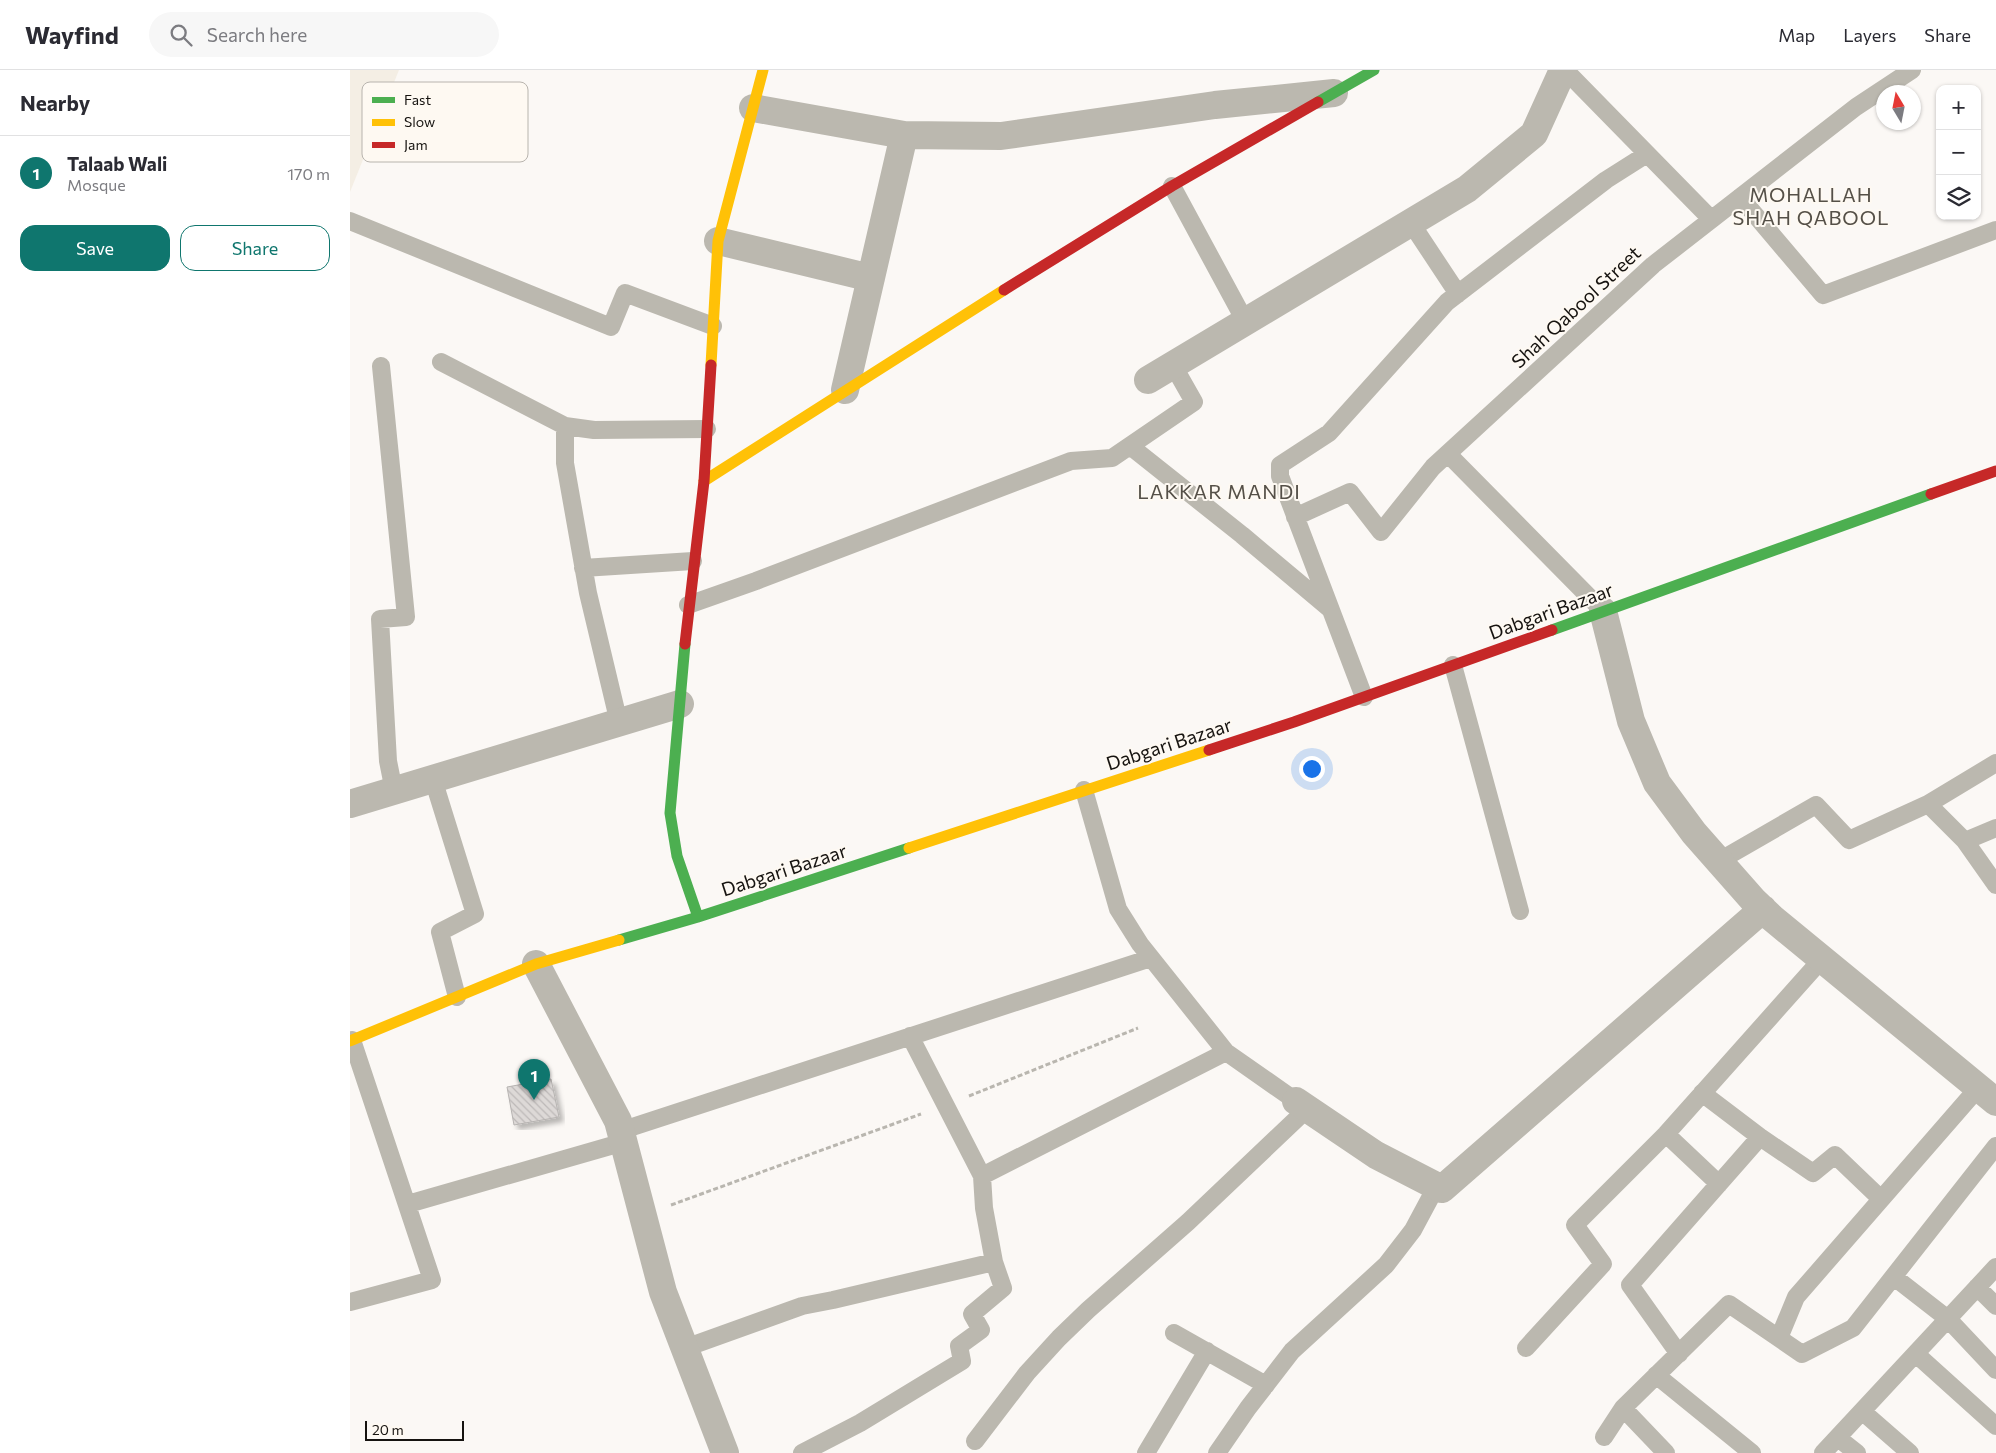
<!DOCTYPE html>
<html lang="en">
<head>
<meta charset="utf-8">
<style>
  body { margin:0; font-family:Commissioner,sans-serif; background:#f7f7f7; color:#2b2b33 }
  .controls { position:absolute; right:15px; top:15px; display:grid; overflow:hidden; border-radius:10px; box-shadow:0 1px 4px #0004 }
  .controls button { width:45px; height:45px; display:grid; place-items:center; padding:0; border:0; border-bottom:1px solid #e1e1e2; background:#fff; color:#2b2b33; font:25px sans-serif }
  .compass { position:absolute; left:1526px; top:15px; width:45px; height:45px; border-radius:50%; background:#fff; box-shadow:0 1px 4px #0004; rotate:350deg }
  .scale { position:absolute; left:15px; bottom:12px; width:99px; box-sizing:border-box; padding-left:5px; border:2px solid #161310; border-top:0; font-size:14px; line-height:18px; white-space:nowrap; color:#161310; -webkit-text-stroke:4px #fef9f2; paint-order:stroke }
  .you { position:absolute; left:961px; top:698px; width:18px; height:18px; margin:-12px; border:4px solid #fff; border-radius:50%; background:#1a73e8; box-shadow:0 0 0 8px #1a73e833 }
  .badge { display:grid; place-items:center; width:32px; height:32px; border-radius:50%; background:#0f766e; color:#fff; font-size:16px; font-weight:700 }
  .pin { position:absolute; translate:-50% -41px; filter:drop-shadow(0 1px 2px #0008) }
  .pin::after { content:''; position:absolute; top:26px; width:18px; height:15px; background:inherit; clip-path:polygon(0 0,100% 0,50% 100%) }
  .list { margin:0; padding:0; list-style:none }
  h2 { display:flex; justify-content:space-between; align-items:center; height:65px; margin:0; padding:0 20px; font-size:21px }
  h2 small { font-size:16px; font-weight:400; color:#7c7c81 }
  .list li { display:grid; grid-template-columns:32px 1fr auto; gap:15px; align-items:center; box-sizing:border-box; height:75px; padding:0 20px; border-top:1px solid #e1e1e2 }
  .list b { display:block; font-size:19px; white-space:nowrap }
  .list p { margin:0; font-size:16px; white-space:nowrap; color:#7c7c81 }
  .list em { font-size:16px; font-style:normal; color:#7c7c81 }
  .actions { display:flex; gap:10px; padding:15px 20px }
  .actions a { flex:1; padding:11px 0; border:1px solid #0f766e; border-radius:15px; text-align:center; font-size:18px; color:#0f766e }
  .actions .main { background:#0f766e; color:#fff }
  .icon { flex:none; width:28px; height:28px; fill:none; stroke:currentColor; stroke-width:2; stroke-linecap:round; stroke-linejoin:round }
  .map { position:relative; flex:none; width:1646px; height:1383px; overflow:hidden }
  header { display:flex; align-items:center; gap:30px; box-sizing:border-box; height:70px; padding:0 25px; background:#fff; border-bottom:1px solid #e1e1e2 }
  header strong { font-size:24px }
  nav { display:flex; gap:28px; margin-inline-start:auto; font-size:18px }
  .search { width:350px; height:45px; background:#f7f7f7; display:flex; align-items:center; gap:12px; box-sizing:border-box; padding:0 18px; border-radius:28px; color:#7c7c81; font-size:19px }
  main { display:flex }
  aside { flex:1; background:#fff }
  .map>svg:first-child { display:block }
</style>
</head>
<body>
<header>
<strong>Wayfind</strong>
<div class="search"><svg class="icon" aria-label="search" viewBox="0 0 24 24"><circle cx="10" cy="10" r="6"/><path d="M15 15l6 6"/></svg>Search here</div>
<nav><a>Map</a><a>Layers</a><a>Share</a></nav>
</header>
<main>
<aside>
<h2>Nearby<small></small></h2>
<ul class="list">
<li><span class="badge">1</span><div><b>Talaab Wali</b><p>Mosque</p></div><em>170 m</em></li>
</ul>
<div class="actions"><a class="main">Save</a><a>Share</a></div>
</aside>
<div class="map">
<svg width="1646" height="1383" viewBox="0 0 1646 1383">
  <defs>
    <pattern id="building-back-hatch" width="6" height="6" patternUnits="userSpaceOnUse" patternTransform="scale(1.25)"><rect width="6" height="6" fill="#ddd9d7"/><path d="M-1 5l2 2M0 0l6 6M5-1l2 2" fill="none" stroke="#bdb9b8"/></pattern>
    <filter id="shadow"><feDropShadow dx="4.5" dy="4.5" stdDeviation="2.5" flood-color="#0004"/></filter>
  </defs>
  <rect width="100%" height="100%" fill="#fbf8f5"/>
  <!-- built -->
  <path fill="#f4eee4" d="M0,0H49L0,122Z"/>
  <!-- building -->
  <path fill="url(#building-back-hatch)" stroke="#b6b3b1" filter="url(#shadow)" d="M201,1009L209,1047L164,1055L157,1017Z"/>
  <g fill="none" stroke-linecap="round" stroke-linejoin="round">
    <!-- path -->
    <path stroke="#b9b6af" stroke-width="3" stroke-dasharray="5 2.5" stroke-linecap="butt" d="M619,1026L788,958
      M321,1135L571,1044"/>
    <!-- lane -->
    <path stroke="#bbb8af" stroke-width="18" d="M1215,0L1361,149
      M822,116L895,251
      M1390,127L1473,225L1646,160
      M0,151L261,257L275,223L363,256
      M1061,153L1108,224
      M91,292L215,356L244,360L357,359
      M31,296L56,547L30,549L38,691L44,721
      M215,356V393L238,523L269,653
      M780,376L892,465L979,538
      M1098,384L1253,541
      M945,447L1000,422L1031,462L1083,397L1303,195L1506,37L1562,0
      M233,498L343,491
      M338,535L406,511L721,391L762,388L844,332L823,295
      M1103,595L1170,841
      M1014,627L930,406V395L979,363L1097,232L1256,110L1297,84
      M83,709L125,844L90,862L107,927
      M734,720L768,839L790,874L876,982L946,1031
      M1578,734L1646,693
      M1615,771L1646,815
      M1369,791L1466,735L1499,770L1578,734L1615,771L1646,758
      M1352,1023L1410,1067L1463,1103L1485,1085L1531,1129
      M270,1061L801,888
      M1316,1064L1369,1114
      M632,1106L876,982
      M58,1134L274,1072
      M1544,1207L1598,1249L1646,1300
      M1627,1217L1646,1236
      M0,1232L82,1210L2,970
      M824,1263L916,1315
      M1429,1268L1446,1227L1628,1018
      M335,1278L452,1236L483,1230L644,1192
      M1176,1278L1253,1194L1225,1155L1316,1064L1472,889
      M1329,1284L1280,1215L1410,1067
      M1566,1284L1646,1356
      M1306,1305L1402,1383
      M1273,1338L1316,1383
      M1513,1342L1560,1383
      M1254,1367L1273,1338L1379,1234L1452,1284L1503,1258L1646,1076
      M1488,1368L1507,1383
      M625,1371L677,1303L709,1268L738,1240L838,1152L957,1039
      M452,1383L510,1353L612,1291L609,1276L631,1260L622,1244L653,1218L644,1192L634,1138L632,1106L560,966
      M796,1383L857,1281
      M867,1383L898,1338L942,1281L1036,1195L1063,1160L1086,1117
      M1473,1383L1646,1197"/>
    <!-- street -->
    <path stroke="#bbb8af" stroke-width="28" d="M403,38L554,65L651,66L865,35L984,23
      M368,171L521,208
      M798,310L1117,119L1184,64L1213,0
      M495,320L554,65
      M1253,541L1281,651L1307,713L1344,763L1404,831L1422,848L1646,1032
      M0,734L330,634
      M186,894L268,1051L313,1222L375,1383
      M946,1031L1026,1085L1092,1119L1413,839"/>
    <!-- fast -->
    <path stroke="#4caf50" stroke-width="11" d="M968,32L1024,0
      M1202,560L1581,424
      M335,574L320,743L327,786L348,847
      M269,870L348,847L559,778"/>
    <!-- slow -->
    <path stroke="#ffc107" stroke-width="11" d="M361,295L368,171L413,0
      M354,411L654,220
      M559,778L859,680
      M0,971L186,894L269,870"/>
    <!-- jam -->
    <path stroke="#c62828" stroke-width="11" d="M654,220L822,116L968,32
      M1581,424L1646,401
      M335,574L354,411L361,295
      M859,680L944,652L1202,560"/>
  </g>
  <g text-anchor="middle" stroke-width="4" stroke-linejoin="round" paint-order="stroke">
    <!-- street labels -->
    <g font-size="19" fill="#161310" stroke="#fef9f2">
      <text transform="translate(1226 237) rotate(-43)" y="7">Shah Qabool Street</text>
      <text transform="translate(1201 541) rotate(-20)" y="7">Dabgari Bazaar</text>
      <text transform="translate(819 674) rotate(-18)" y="7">Dabgari Bazaar</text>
      <text transform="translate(434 800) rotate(-18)" y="7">Dabgari Bazaar</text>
    </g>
    <!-- neighbourhood labels -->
    <g font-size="20" letter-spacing="1" fill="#555048" stroke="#fef9f2">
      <text x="1461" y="132">MOHALLAH<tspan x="1461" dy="23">SHAH QABOOL</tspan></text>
      <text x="869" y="429">LAKKAR MANDI</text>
    </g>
  </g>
  <!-- legend -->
  <rect x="12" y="12" width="166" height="80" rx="8" fill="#fef9f2" stroke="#b8b4ae" stroke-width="1"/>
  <rect x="22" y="27" width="23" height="6" fill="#4caf50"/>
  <rect x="22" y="49" width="23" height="7" fill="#ffc107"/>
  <rect x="22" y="72" width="23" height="6" fill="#c62828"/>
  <g font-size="14" fill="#161310">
    <text x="54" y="35">Fast</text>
    <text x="54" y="57">Slow</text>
    <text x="54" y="80">Jam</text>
  </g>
</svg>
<div class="controls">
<button>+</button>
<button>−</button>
<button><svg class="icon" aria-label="layers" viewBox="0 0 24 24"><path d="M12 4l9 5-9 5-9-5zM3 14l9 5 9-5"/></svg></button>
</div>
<svg class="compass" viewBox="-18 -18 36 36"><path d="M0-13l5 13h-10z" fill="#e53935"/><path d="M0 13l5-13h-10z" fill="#7c7c81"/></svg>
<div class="scale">20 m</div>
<div class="you"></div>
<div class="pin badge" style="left:184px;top:1030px">1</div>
</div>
</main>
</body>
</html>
